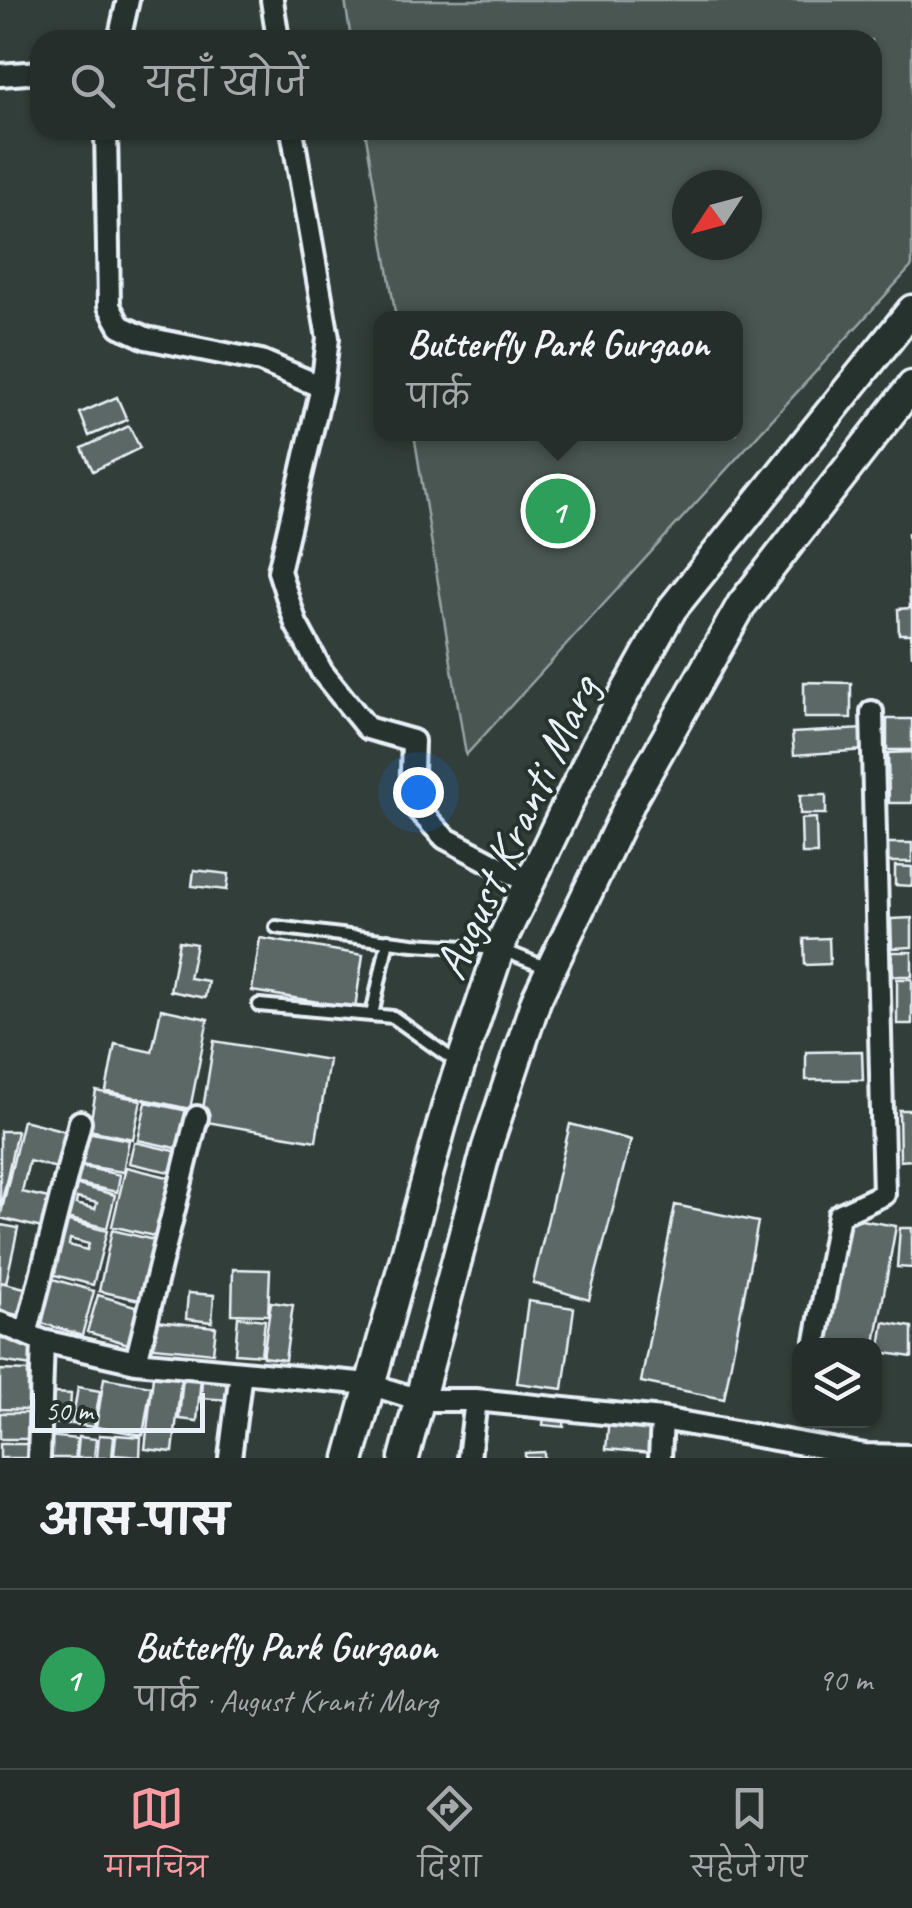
<!DOCTYPE html>
<html lang="hi">
<head>
<meta charset="utf-8">
<style>
  body { margin:0; font-family:Caveat,"Playpen Sans Deva",sans-serif; background:#2e3633; color:#f1f3f6 }
  .controls { position:absolute; right:30px; bottom:30px; display:grid; overflow:hidden; border-radius:20px; box-shadow:0 2px 8px #0004 }
  .controls button { width:90px; height:90px; display:grid; place-items:center; padding:0; border:0; border-bottom:2px solid #424a47; background:#262e2b; color:#f1f3f6; font:50px sans-serif }
  .compass { position:absolute; left:672px; top:170px; width:90px; height:90px; border-radius:50%; background:#262e2b; box-shadow:0 2px 8px #0004; rotate:234deg }
  .scale { position:absolute; left:30px; bottom:25px; width:175px; box-sizing:border-box; padding-left:10px; border:5px solid #e8f1f8; border-top:0; font-size:28px; line-height:35px; white-space:nowrap; color:#e8f1f8; -webkit-text-stroke:8px #26332d; paint-order:stroke }
  .you { position:absolute; left:418px; top:792px; width:35px; height:35px; margin:-25px; border:8px solid #fff; border-radius:50%; background:#1a73e8; box-shadow:0 0 0 15px #1a73e833 }
  .badge { display:grid; place-items:center; width:65px; height:65px; border-radius:50%; background:#ff9aa2; color:#fff; font-size:32px; font-weight:700 }
  .pin { position:absolute; translate:-50% -50%; border:5px solid #fff; box-shadow:0 2px 10px #0006 }
  .popup { position:absolute; left:373px; top:311px; width:370px; height:130px; box-sizing:border-box; display:grid; place-content:center; border-radius:20px; background:#262e2b; filter:drop-shadow(0 2px 8px #0005); font-size:32px; white-space:nowrap; color:#a4a8a9 }
  .popup b { font-size:38px; color:#f1f3f6 }
  .popup::after { content:''; position:absolute; left:50%; top:100%; margin-left:-20px; border:20px solid transparent; border-top-color:#262e2b }
  .list { margin:0; padding:0; list-style:none }
  h2 { display:flex; justify-content:space-between; align-items:center; height:130px; margin:0; padding:0 40px; font-size:42px }
  h2 small { font-size:32px; font-weight:400; color:#a4a8a9 }
  .list li { display:grid; grid-template-columns:65px 1fr auto; gap:30px; align-items:center; box-sizing:border-box; height:180px; padding:0 40px; border-top:2px solid #424a47 }
  .list b { display:block; font-size:38px; white-space:nowrap }
  .list p { margin:0; font-size:32px; white-space:nowrap; color:#a4a8a9 }
  .list em { font-size:32px; font-style:normal; color:#a4a8a9 }
  .icon { flex:none; width:55px; height:55px; fill:none; stroke:currentColor; stroke-width:2; stroke-linecap:round; stroke-linejoin:round }
  .map { position:relative; flex:none; width:912px; height:1458px; overflow:hidden }
  .search { position:absolute; background:#262e2b; box-shadow:0 2px 8px #0004; left:30px; right:30px; top:30px; height:110px; display:flex; align-items:center; gap:25px; box-sizing:border-box; padding:0 35px; border-radius:30px; color:#a4a8a9; font-size:38px }
  .sheet { height:310px; background:#262e2b }
  nav { display:flex; justify-content:space-around; align-items:center; box-sizing:border-box; height:140px; border-top:2px solid #424a47; background:#262e2b; font-size:28px; color:#a4a8a9 }
  nav a { display:grid; justify-items:center; gap:5px }
  nav .on { color:#ff9aa2 }
  .map>svg:first-child { display:block }
</style>
</head>
<body>
<div class="map">
<svg width="912" height="1458" viewBox="0 0 912 1458">
  <rect width="100%" height="100%" fill="#323e39"/>
  <filter id="ink" filterUnits="userSpaceOnUse"><feTurbulence type="fractalNoise" baseFrequency=".01" numOctaves="2"/><feDisplacementMap in="SourceGraphic" scale="20" xChannelSelector="R" yChannelSelector="G"/><feConvolveMatrix kernelMatrix="1 2 1 2 8 2 1 2 1" color-interpolation-filters="sRGB"/></filter>
  <g filter="url(#ink)">
    <!-- green -->
    <path fill="#495651" stroke="#98a4a4" stroke-width="2.5" fill-rule="evenodd" d="M345,0H912V266L466,755L414,434H736V318H396L365,130H872V40H351ZM687,185H747V245H687Z"/>
    <!-- building -->
    <path fill="#5c6865" stroke="#e8f1f8" stroke-width="2.5" fill-rule="evenodd" d="M117,397L127,420L89,436L80,413Z
      M129,426L140,448L93,471L82,448Z
      M908,534H912V656L911,634H899L898,609L910,608Z
      M804,682L851,683V718H804Z
      M887,719H912V750H887Z
      M864,729L865,750L794,755L792,733Z
      M912,752V803H889L888,753Z
      M800,795H826V814H800Z
      M816,818L817,854H802L801,819Z
      M888,843H912V862H888Z
      M895,866L912,867V886L895,885Z
      M194,870L229,874L227,890L192,886Z
      M912,918V947L892,948L891,919Z
      M260,938L363,955L355,1008L252,991Z
      M829,938L830,964L805,965L804,939Z
      M179,941L196,944L189,978L208,981L205,998L170,991Z
      M892,952H912V976H893Z
      M897,979H912V1024H897Z
      M161,1009L208,1019L190,1109L106,1091L115,1044L152,1052Z
      M214,1041L329,1060L316,1141L201,1121Z
      M862,1051L863,1080H806V1052Z
      M96,1091L141,1100L133,1139L89,1130Z
      M146,1102L188,1111L180,1149L138,1140Z
      M899,1110H912V1160L900,1161Z
      M23,1120L69,1132L61,1169L29,1161L22,1192L53,1199L46,1229L0,1218Z
      M570,1124L631,1140L589,1300L533,1283Z
      M0,1131H17L1,1206L0,1205Z
      M87,1132L129,1140L123,1172L81,1165Z
      M134,1142L179,1152L174,1173L129,1163Z
      M79,1166L120,1175L117,1192L75,1183Z
      M126,1167L176,1179L162,1238L112,1226Z
      M74,1184L115,1195L107,1228L66,1218ZM77,1198L97,1203L95,1209L76,1204Z
      M675,1205L758,1222L724,1399L641,1382Z
      M849,1218L896,1226L874,1349V1346H827Z
      M65,1220L107,1231L93,1285L51,1274ZM70,1239L89,1244L87,1250L69,1245Z
      M1,1225L18,1228L6,1283L0,1282Z
      M900,1228H912V1268L897,1267Z
      M112,1230L158,1241L144,1301L99,1291Z
      M233,1269L270,1270L268,1315L232,1314Z
      M53,1279L94,1291L82,1335L41,1323Z
      M0,1282L33,1290L27,1317L0,1311Z
      M188,1293L214,1295L212,1322L186,1319Z
      M98,1295L142,1308L132,1345L87,1332Z
      M528,1301L574,1308L563,1389L517,1383Z
      M271,1302L293,1305L285,1360L263,1357Z
      M238,1317L265,1320L261,1355L235,1353Z
      M156,1321L216,1327L213,1353L154,1347Z
      M884,1322L912,1327V1357L879,1352Z
      M0,1335L36,1341L32,1366L0,1361Z
      M0,1370L28,1371V1410L0,1409Z
      M153,1376L181,1379L173,1452L145,1449Z
      M183,1376L201,1377L197,1421L179,1419Z
      M104,1378L151,1386L143,1435L96,1427Z
      M202,1378L232,1380L230,1400L201,1398Z
      M78,1387L100,1391L94,1427L72,1424Z
      M53,1393L71,1394L69,1424L51,1423Z
      M545,1408L565,1410L564,1427L543,1425Z
      M0,1413H28V1439H0Z
      M609,1419L655,1423L652,1453L606,1449Z
      M99,1435L114,1436L112,1458H97Z
      M116,1435L141,1437L140,1457L114,1455Z
      M49,1436L77,1439L75,1458H46Z
      M79,1437L96,1439L94,1458H77Z
      M0,1444H31V1458H0Z
      M544,1452V1458H525V1453Z"/>
    <g fill="none" stroke-linecap="round" stroke-linejoin="round">
      <defs>
        <path id="service" d="M276,927L413,944L500,949L550,969
          M259,1005L393,1017L456,1062
          M372,1015L388,940"/>
        <path id="minor" d="M272,0L278,40
          M119,40L128,0
          M0,75L40,72
          M106,130L109,306L120,326L146,338L261,361L322,387L279,571L296,624L322,672L367,728L413,741L411,802L445,838L530,883
          M292,130L328,338L322,387
          M0,1323L43,1341L136,1362L369,1384L420,1400H476L662,1419L865,1455L912,1456
          M27,1331L80,1122
          M815,1346L839,1215L884,1194L872,712
          M136,1362L197,1117
          M39,1458L43,1341
          M230,1458L241,1372
          M469,1458L476,1400
          M660,1458L662,1419"/>
        <path id="secondary" d="M350,1458L448,1102L504,936L596,745L672,609L912,310
          M404,1458L487,1147L536,1000L633,797L742,604L912,386"/>
      </defs>
      <!-- service casing -->
      <use href="#service" stroke="#e8f1f8" stroke-width="18"/>
      <!-- minor casing -->
      <use href="#minor" stroke="#e8f1f8" stroke-width="28"/>
      <!-- secondary casing -->
      <use href="#secondary" stroke="#e8f1f8" stroke-width="35"/>
      <!-- service -->
      <use href="#service" stroke="#26332d" stroke-width="10"/>
      <!-- minor -->
      <use href="#minor" stroke="#26332d" stroke-width="20"/>
      <!-- secondary -->
      <use href="#secondary" stroke="#26332d" stroke-width="28"/>
    </g>
  </g>
  <g text-anchor="middle" stroke-width="8" stroke-linejoin="round" paint-order="stroke">
    <!-- street labels -->
    <g font-size="48" fill="#e8f1f8" stroke="#26332d">
      <text transform="translate(515 827) rotate(-65)" y="17">August Kranti Marg</text>
    </g>
  </g>
</svg>
<div class="controls">
<button><svg class="icon" aria-label="layers" viewBox="0 0 24 24"><path d="M12 4l9 5-9 5-9-5zM3 14l9 5 9-5"/></svg></button>
</div>
<svg class="compass" viewBox="-18 -18 36 36"><path d="M0-13l5 13h-10z" fill="#e53935"/><path d="M0 13l5-13h-10z" fill="#a4a8a9"/></svg>
<div class="scale">50 m</div>
<div class="you"></div>
<div class="pin badge" style="left:558px;top:511px;background:#2e9e5b">1</div>
<div class="popup"><b>Butterfly Park Gurgaon</b>पार्क</div>
<div class="search"><svg class="icon" aria-label="search" viewBox="0 0 24 24"><circle cx="10" cy="10" r="6"/><path d="M15 15l6 6"/></svg>यहाँ खोजें</div>
</div>
<section class="sheet">
<h2>आस-पास<small></small></h2>
<ul class="list">
<li><span class="badge" style="background:#2e9e5b">1</span><div><b>Butterfly Park Gurgaon</b><p>पार्क · August Kranti Marg</p></div><em>90 m</em></li>
</ul>
</section>
<nav>
<a class="on"><svg class="icon" aria-label="map" viewBox="0 0 24 24"><path d="M3 6l6-2 6 2 6-2v14l-6 2-6-2-6 2zM9 4v14M15 6v14"/></svg>मानचित्र</a>
<a><svg class="icon" aria-label="directions" viewBox="0 0 24 24"><path d="M12 3l9 9-9 9-9-9zM9 14v-3h6M13 9l2 2-2 2"/></svg>दिशा</a>
<a><svg class="icon" aria-label="saved" viewBox="0 0 24 24"><path d="M7 4h10v16l-5-4-5 4z"/></svg>सहेजे गए</a>
</nav>
</body>
</html>
